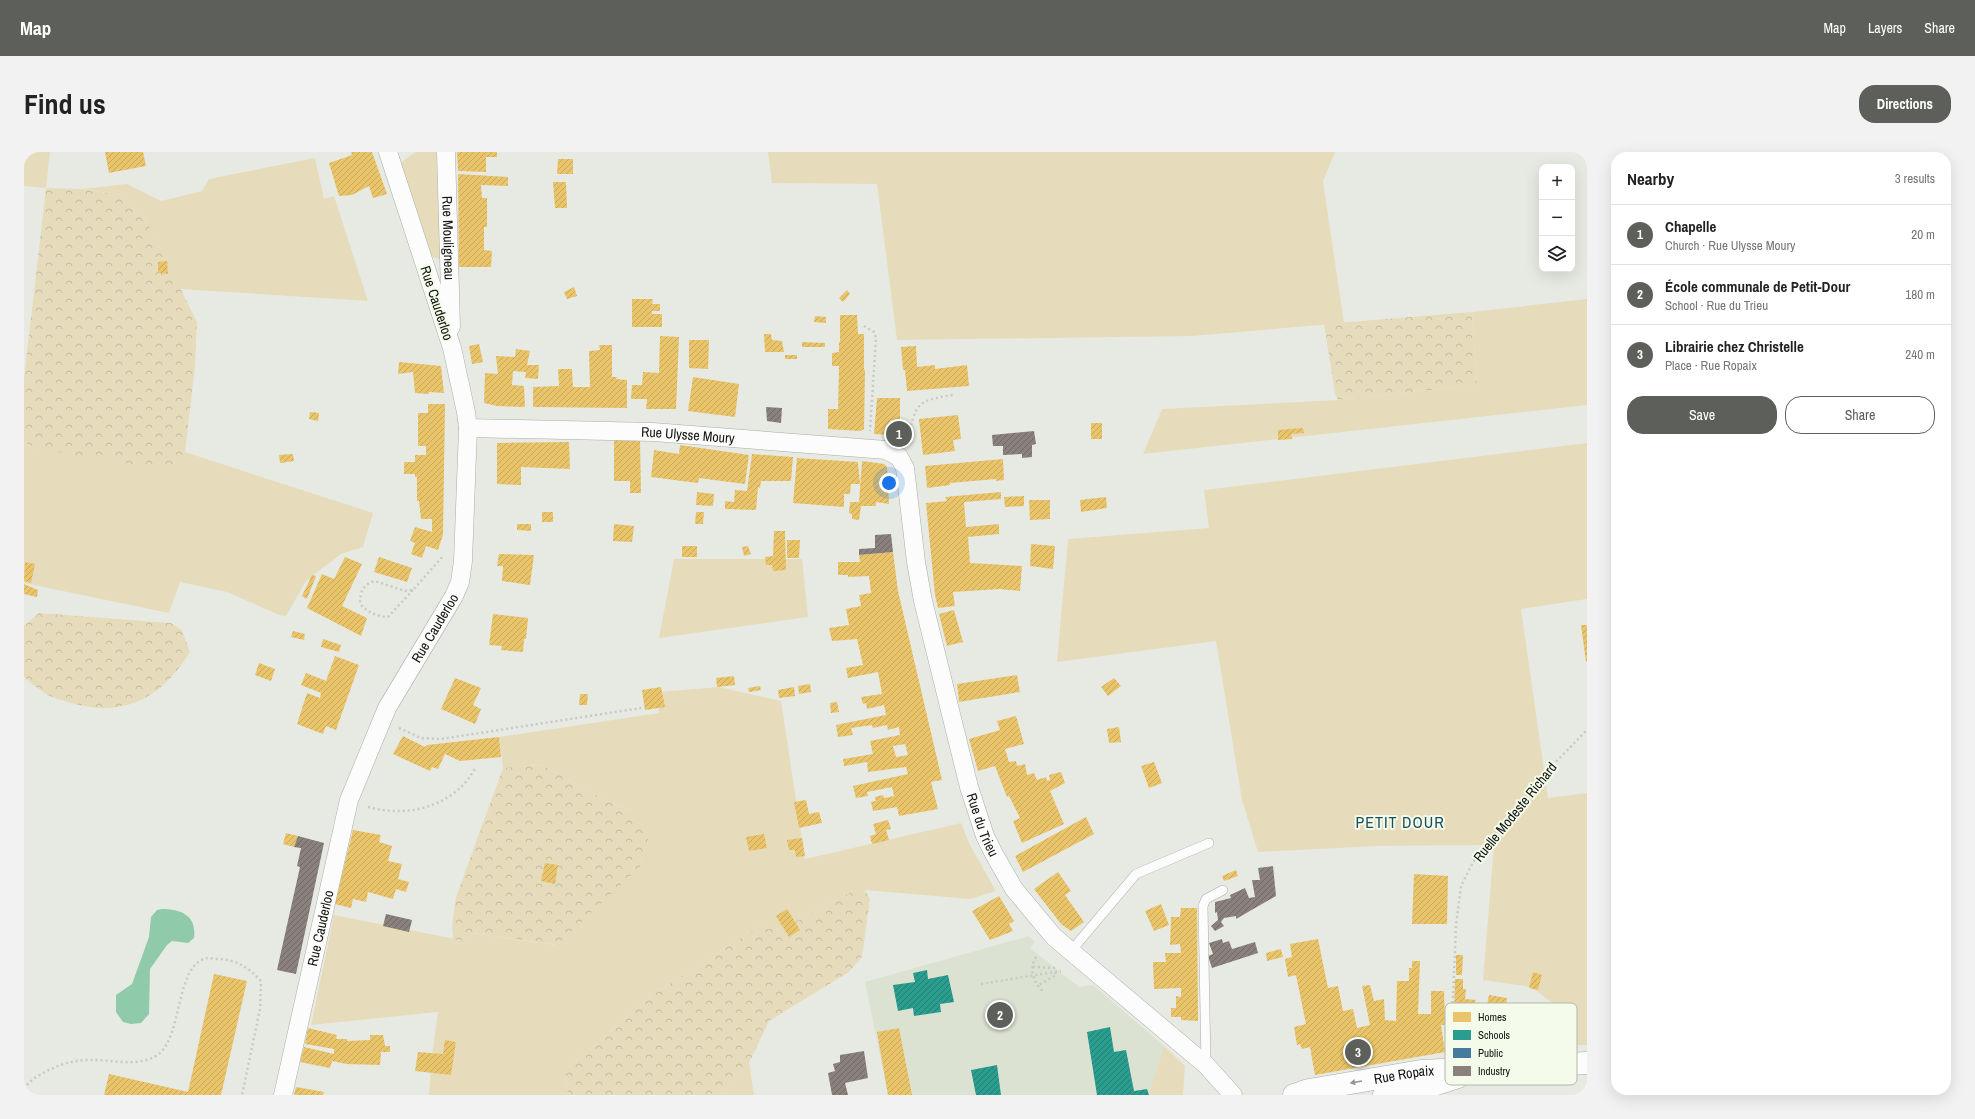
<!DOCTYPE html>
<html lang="en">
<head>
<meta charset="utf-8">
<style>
  body { margin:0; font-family:"Archivo Narrow",sans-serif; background:#f2f2f2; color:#222 }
  .controls { position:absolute; right:12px; top:12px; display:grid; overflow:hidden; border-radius:8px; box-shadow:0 4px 16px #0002 }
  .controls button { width:36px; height:36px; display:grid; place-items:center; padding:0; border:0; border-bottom:1px solid #e0e0e0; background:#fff; color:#222; font:20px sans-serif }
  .you { position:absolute; left:865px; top:331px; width:14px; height:14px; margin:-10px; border:3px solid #fff; border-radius:50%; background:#1a73e8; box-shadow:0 0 0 6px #1a73e833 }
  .badge { display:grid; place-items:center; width:26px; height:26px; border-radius:50%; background:#5d605a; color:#fff; font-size:13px; font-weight:700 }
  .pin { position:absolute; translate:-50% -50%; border:2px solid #fff; box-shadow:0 1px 4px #0006 }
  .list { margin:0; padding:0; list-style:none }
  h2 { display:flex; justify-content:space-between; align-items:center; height:52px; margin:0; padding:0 16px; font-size:17px }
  h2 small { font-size:13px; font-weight:400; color:#767676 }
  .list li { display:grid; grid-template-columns:26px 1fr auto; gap:12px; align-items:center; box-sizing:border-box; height:60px; padding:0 16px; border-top:1px solid #e0e0e0 }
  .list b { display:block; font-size:15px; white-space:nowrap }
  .list p { margin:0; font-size:13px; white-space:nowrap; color:#767676 }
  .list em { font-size:13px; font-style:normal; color:#767676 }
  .actions { display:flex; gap:8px; padding:12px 16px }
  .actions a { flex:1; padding:9px 0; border:1px solid #5d605a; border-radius:16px; text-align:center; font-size:14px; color:#5d605a }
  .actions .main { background:#5d605a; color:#fff }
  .icon { flex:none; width:22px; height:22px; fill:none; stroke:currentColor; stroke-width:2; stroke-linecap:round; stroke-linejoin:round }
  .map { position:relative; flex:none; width:1563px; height:943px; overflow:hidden; border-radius:16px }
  header { display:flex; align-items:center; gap:24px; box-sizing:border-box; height:56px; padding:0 20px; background:#5d605a; color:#fff }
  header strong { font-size:19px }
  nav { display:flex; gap:22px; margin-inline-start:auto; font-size:14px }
  .intro { display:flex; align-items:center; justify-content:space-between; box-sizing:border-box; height:96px; padding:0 24px }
  h1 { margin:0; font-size:28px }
  .button { padding:10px 18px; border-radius:16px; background:#5d605a; color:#fff; font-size:14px; font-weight:700 }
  main { display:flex; gap:24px; padding:0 24px }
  aside { flex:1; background:#fff; border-radius:16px; box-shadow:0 4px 16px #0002 }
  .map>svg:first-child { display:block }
</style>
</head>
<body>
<header>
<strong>Map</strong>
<nav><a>Map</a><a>Layers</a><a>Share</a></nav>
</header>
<div class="intro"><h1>Find us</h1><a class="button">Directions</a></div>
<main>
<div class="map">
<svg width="1563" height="943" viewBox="0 0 1563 943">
  <defs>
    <pattern id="forest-crowns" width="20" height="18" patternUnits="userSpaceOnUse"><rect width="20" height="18" fill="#e6dcbc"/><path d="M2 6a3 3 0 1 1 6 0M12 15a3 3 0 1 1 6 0" fill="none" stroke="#c4bca1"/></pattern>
    <pattern id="homes-hatch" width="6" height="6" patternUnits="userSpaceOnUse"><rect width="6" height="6" fill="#e9c46a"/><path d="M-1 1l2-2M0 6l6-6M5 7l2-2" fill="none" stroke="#c7a85b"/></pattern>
    <pattern id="schools-hatch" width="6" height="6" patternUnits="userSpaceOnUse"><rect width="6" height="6" fill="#2a9d8f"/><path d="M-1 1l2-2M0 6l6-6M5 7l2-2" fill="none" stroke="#237f73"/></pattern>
    <pattern id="public-hatch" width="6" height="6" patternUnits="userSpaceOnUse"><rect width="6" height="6" fill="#457b9d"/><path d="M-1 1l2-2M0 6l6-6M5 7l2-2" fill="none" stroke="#38647f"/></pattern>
    <pattern id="industry-hatch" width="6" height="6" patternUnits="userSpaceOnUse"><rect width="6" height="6" fill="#8a817c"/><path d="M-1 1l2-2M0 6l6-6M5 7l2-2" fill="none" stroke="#706864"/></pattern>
  </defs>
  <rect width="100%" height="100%" fill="#e7eae2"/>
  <!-- built -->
  <path fill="#dce2d2" d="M1005,784L1011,790L1006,796L1055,835L1069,833L1140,894L1125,940L1126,943H864L841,830Z"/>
  <!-- grass -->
  <path fill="#e6dcbc" d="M0,0H26L22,36L0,34Z
    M392,0H412L417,107L411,106L406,102L376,11Z
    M744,0H1311L1299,29L1320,171L1168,184L873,188L853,32L748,31Z
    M291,6L300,47L310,44L344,149L156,137L122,68L97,43L58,37L103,32L137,49L178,39L185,27Z
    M1563,147V253L1119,302L1138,257L1314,248L1453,233L1448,160Z
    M0,289L9,296L159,309L161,300L349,361L339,395L317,402L282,429L262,464L255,463L203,440L156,430L145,461L0,431Z
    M1563,291V447L1497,457L1524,646L1563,641V893H1537L1538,858L1507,835L1459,828L1470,693L1353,694L1234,700L1218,648L1192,489L1033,510L1044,387L1185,376L1180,338Z
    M650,407H778L784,465L635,486Z
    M695,535L757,549L781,707L937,671L946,693L972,739L946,747L841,738H831L756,778L734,775L627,844L545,915L541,926L544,943H405L408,904L414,860L287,873L310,763L446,790L448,781L532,793L608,659L585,650L518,613L479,616L475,585L635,561L634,540Z
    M1140,894L1161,914L1159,943H1126L1125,940Z
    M725,911L730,943H698Z"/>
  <!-- forest -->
  <path fill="url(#forest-crowns)" d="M22,36L58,37L97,43L122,68L173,170L171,214L160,309L137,317L9,296L0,289V227Z
    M1448,160L1453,233L1314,248L1311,242L1300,172Z
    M15,461L147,471L158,478L166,500C138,545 103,565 51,552C42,549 30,547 22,542C14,537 7,531 0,525V474Z
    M518,613L585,650L608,659L624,685L622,709L533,793L448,781L446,790L429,787L428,774L432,745L479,616Z
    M831,738H841L846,747L838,805L825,820L745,869L725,911L698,943H544L541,926L544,916L627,844L734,775L756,778Z"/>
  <!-- water -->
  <path fill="#8fcbab" d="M138,757C158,757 173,764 170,786L164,791L148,789L143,793L126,817L125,862L117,871L107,872L99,870L92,860V843L108,832L125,785L127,765L133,758Z"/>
  <!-- homes -->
  <path fill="url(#homes-hatch)" fill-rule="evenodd" d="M81,0H119L122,14L85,21Z
    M327,0H348L363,42L349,46L345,34L328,43L315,44L305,11L328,3Z
    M433,0H473V5H462V20L434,19Z
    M534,7H549V22H533Z
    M434,22L484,25V34L457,33L458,46H463V75H460V98L468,99L467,115H435Z
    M529,30H542L543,56H531Z
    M143,109L144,122L134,121V110Z
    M550,135L553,144L543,147L540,140Z
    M823,138L826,142L819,150L815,146Z
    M608,147H629L628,152H636V159H628V162H638V175H608Z
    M816,163H833L834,182H840V218H841L840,277L836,279L804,277V257H814L815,214H808V201L815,200V190H816Z
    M791,164L802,165V171L790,170Z
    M740,182H747L748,188L758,189L760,200H741Z
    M636,184L655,185L652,257H622L623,247H607L608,233H618L619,220L635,221Z
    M665,188H685L684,217L665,216Z
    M778,190L801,191V195H778Z
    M455,192L459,210L448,212L445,194Z
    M575,193H588V225H593L592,227L603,228V256L509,255V235L535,234L534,217H548L549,235H566L565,199L576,198Z
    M892,194L893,215L911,213V217L943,213L945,234L883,239L881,218H879L877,195Z
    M492,197L506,199L503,213H515L514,227L501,226L502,220L489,219L488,233L500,234L501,255L473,254L460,251L461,221L474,222L472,204L491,205Z
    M761,203H773V207H761Z
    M375,210L417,214L420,241L405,240V242L391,241L389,220L374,222Z
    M669,225L715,232L711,265L664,259Z
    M853,246H876V269L866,268V283L850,282Z
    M404,252H421L419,383L414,398L402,394L398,406L387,402L391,391L386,389L391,375L408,380V367H397L395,349H393V325H391V322H380V310H391V303H402V294H394V261H404Z
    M286,260L295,261L294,269L285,267Z
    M934,263L937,287L929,288L931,299L899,303L895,267Z
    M1067,271H1078V287H1067Z
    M1279,276L1280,281L1267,282L1268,287L1254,288V278Z
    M590,288H616L617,341H606V329H590Z
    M545,290L546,317L497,315V333L473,332V291Z
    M656,293L725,303L721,332L675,326L674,331L627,325L630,298L655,302Z
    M269,302L270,309L256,311L255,303Z
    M728,302L769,305L767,329H737L736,336L734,335L732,358L701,357V349L710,350L711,338L723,339Z
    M773,306L834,310L836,332H827L826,342H820V355L769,351Z
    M979,307L980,328L972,329V327L926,331V333L903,336L901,314Z
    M838,309L860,312L863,315L865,352L852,350V354H837L835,368L828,367V362L825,361L826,350H835Z
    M673,340L690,342L689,354L672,353Z
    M977,340V347L940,350L942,375L975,372V382L944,385L946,411L998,414L996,439L976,437L929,440L931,454L914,456L911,443L902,351L923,349L921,345Z
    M1000,344V354L981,355L980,345Z
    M1082,345L1083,356L1057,360L1056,348Z
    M1005,348H1026V367L1006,368Z
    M518,360H529V370H518Z
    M672,360H680L679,372H671Z
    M493,372H507V379L493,378Z
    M590,372L610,374L608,390L589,389Z
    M750,379H761L762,418L749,419L748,413H742L741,405L749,404Z
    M763,388H776L775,406H763Z
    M1007,392L1031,394L1029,417L1006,414Z
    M658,394H673V405H658Z
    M724,394L727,402L720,404L718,395Z
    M869,400L874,439L918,628L907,630L914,657L875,664L873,655L849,659L847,650L852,649L851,645L859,643L860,646L870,644L868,635L843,640L844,644L832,646L829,634L884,622L882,615L844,620L843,610L820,614L819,607L849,602L846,589L876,583L875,575L864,578L863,573L849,576L848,573L827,576L829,583L814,585L812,573L862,563L860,553L843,557L842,551L839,552L837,545L858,542L854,520L824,526L822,516L839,513L833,487L808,489L805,476L825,473L822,457L837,454L835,443L847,441L845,424L824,425V423H814V410H836L835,403ZM881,592L884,603L872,605L869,594Z
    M475,402L510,403L506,433L478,429L479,414H473Z
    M321,405L338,412L318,454L343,466L337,484L283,456L298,422L310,427Z
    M355,405L388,416L383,430L350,420Z
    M1,410L11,412L7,431L0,429Z
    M288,423L292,424L283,447L278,444Z
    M0,432L14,438L13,445L0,442Z
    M930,458L939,490L923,494L915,462Z
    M469,462L504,466L502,487H500L499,500L477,498L478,494L465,493Z
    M1557,473H1563V509L1562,510Z
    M269,479L281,482L280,488L267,485Z
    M299,487L317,493L315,500L297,495Z
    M311,504L335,513L312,578L302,574L299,582L273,572L283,541L296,546L297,541L277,533L282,521L302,529Z
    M235,511L251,517L247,529L231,523Z
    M993,523L996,540L935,550L933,532Z
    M710,524L711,533L693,535L692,526Z
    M431,526L457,536L449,553L457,557L451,572L417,557Z
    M1090,526L1097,534L1084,544L1077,535Z
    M786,532L787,540L775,542L774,534Z
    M736,534L737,538L725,540L724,536Z
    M637,535L641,555L621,558L618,538Z
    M770,535L771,544L755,546L754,538Z
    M556,542H564L563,553H555Z
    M813,550L815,560L807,561L806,551Z
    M992,564L1000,592L981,597L985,610L992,609L993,614L1001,612L1003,623L1010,621L1013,628L1022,625L1023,629L1026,628L1025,623L1037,620L1041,631L1026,639L1040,672L998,691L989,669L996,666L985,644L983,645L971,614L954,619L945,587L976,578L973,569Z
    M1095,575L1097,590L1085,591L1083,577Z
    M379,584L401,595L403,593L475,585L477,605L436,609L421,602L414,617L408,615L406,619L369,602Z
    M1130,610L1138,631L1125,636L1117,614Z
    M782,648L785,662L795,660L798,671L775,676L770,650Z
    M1062,665L1070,682L999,720L991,704Z
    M864,668L867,677L862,678L865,688L848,692L846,684L852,682L849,672Z
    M329,678L357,683L355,690L368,694L364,709L378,712L374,727L385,730L382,740L372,737L369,747L344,740L342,750L329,747L327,756L311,752Z
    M262,681L274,684L270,695L259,692Z
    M740,682L743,696L725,699L722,685Z
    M778,686L781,704L772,705L771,698H765L763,688Z
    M521,711L534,713L531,732L517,729Z
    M1212,718L1214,724L1200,729L1198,724Z
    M1034,720L1047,739L1041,743L1060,770L1047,779L1037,772L1010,737Z
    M1390,722L1424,724L1423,772H1388Z
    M975,744L990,769L985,772L989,779L966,788L948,759Z
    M1137,752L1145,773L1130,779L1121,759Z
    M1157,756H1173L1174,869L1157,868V865H1147V856H1152V844L1157,845V836L1130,837L1129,810H1142L1141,801H1157L1156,792L1146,793L1147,765H1156Z
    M763,757L776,778L765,785L752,764Z
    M1294,787L1304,836L1314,834L1319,859L1329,857L1333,876L1346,873L1338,834L1346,833L1350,849L1360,847L1361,868L1372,869L1373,829H1385V816H1388V809H1396L1394,862H1407V839H1420L1421,873H1417L1421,900L1291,923L1286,895L1278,897L1276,892L1273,893L1270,875L1282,872L1272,823L1264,825L1261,807L1268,805L1266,792Z
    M1257,797L1259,805L1243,809L1242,801Z
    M1432,803H1439L1438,823H1432Z
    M1509,820L1518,823L1514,838L1505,836Z
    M190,822L223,829L197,943H80L85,922L164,940Z
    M1431,827H1439V837H1442L1441,847L1452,848L1447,860L1446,872L1459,873L1465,843L1483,846L1482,853L1488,854L1486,869L1524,868V894L1433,898L1429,895Z
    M284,876L313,883L312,887H323V889L346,888V883H359L361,894H366V900H357L356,913L322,912L308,909L306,916L276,910L280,895L310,902V897L281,892Z
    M875,876L888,943H864L853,880Z
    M421,888L432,890L427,923L391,919L394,900L419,902Z
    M272,935L300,940L299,943H270Z"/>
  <!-- schools -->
  <path fill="url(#schools-hatch)" d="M903,818L904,827L924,823L930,850L916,852L917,860L890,864L889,856L874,859L869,833L891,830L889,821Z
    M1086,875L1090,900L1102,898L1110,939L1123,937L1125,943H1073L1063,880Z
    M973,913L977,943H952L947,918Z"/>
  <!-- public -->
  <path fill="url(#public-hatch)" d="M872,278H879L878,286H872Z"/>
  <!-- industry -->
  <path fill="url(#industry-hatch)" d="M742,255L758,256L757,271L743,269Z
    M1010,279L1012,292L1008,293V305L998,306V302L979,303V294H969L968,283Z
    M867,382L869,400L835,403V397L851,396V383Z
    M274,684L300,691L272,822L253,818L276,715L273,714L277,696L270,695Z
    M1249,714L1252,744L1212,767V764L1200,766L1197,770L1200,774L1191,779L1187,774L1194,768L1193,760L1191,761V750L1207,746L1206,743L1221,736L1225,746L1231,745L1228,728H1236L1234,716Z
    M362,762L388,768L385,780L359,774Z
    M1198,787L1199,791L1205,789L1208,797L1231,790L1234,801L1188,816L1184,804L1189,802L1185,791Z
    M840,899L844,926L821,931L824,943H808L804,921L811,919L809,912L816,910V903Z"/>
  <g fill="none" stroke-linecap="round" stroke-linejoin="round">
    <defs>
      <path id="service" d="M1047,799L1112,722L1185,691
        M1182,913L1179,754L1182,747L1199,738"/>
      <g id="minor">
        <path id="s1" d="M422,0L427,175"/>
        <path id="s2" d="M444,276L629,280L862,298L875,305L881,316L892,410L899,449L945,635L961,684L970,702L990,737L1030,785L1182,913L1209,943"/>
        <path id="s3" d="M259,943L325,648L363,556L430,444L436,430L439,409L444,276L442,260L428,196L364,0"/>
      </g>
      <g id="tertiary">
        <path id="s4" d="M1270,943L1285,938L1397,919L1563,911"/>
        <path d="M1360,943L1400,936L1434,925"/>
      </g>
    </defs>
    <!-- service casing -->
    <use href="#service" stroke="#aaada7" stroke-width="10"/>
    <!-- minor casing -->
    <use href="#minor" stroke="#aaada7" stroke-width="19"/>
    <!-- tertiary casing -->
    <use href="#tertiary" stroke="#aaada7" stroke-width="23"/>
    <!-- path -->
    <path stroke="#c8c9c6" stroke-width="2.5" stroke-dasharray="2 3" stroke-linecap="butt" d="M840,174L850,180L852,186L846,279
      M883,288C893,252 890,249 929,243
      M389,438L364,465C352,464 345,461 336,452C336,440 339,432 351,429L381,439L389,438L419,404
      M375,576L397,586L417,587L617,556
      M344,655C385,666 430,655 452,615
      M1012,805C1005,817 1009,830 1019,839
      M1009,815L1030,816L1032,823L1013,834
      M957,832L1037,819
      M1427,896L1432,773L1437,734L1448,712L1463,690L1498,654L1527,615L1563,578
      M0,937C4,930 13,924 21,920C35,913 48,908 65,908C88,907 116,917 136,901C158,882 152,812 183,806C186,806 191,807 195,807C213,808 225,816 237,829L236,857L218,943"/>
    <!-- service -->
    <use href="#service" stroke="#fbfcfb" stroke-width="9"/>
    <!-- minor -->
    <use href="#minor" stroke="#fbfcfb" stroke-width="18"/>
    <!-- tertiary -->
    <use href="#tertiary" stroke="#fbfcfb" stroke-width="22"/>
  </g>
  <!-- one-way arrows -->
  <defs><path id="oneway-solid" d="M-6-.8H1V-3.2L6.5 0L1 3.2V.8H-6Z"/></defs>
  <use fill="#939491" href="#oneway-solid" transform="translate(1332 930) rotate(170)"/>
  <g text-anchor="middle" stroke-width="4" stroke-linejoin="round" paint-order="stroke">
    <!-- street labels -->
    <g font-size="14" fill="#131510" stroke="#f5fbeb">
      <text dy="5" stroke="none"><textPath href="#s1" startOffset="86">Rue Mouligneau</textPath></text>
      <text transform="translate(413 151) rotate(72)" y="5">Rue Cauderloo</text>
      <text dy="5" stroke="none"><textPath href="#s2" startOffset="220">Rue Ulysse Moury</textPath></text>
      <text dy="5" stroke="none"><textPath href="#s3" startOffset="495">Rue Cauderloo</textPath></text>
      <text transform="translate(1491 660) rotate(-51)" y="5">Ruelle Modeste Richard</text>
      <text dy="5" stroke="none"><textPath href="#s2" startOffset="812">Rue du Trieu</textPath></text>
      <text dy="5" stroke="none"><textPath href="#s3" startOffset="171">Rue Cauderloo</textPath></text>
      <text dy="5" stroke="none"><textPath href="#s4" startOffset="112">Rue Ropaix</textPath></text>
    </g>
    <!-- quarter labels -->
    <g font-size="16" letter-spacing="1" fill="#19515d" stroke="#f5fbeb">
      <text x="1376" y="676">PETIT DOUR</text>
    </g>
  </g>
  <!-- legend -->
  <rect x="1421" y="851" width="132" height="82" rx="6" fill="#f5fbeb" stroke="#b1b6a9" stroke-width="1"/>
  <rect x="1429" y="860" width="18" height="10" fill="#e9c46a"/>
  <rect x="1429" y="878" width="18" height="10" fill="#2a9d8f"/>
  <rect x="1429" y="896" width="18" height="10" fill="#457b9d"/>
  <rect x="1429" y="914" width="18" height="10" fill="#8a817c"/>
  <g font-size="11" fill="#131510">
    <text x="1454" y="869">Homes</text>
    <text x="1454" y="887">Schools</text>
    <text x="1454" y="905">Public</text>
    <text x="1454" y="923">Industry</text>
  </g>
</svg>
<div class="controls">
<button>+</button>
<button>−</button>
<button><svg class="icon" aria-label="layers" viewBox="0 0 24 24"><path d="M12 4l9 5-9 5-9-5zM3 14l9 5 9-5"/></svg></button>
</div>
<div class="you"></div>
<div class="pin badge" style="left:875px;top:282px">1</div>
<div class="pin badge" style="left:976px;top:863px">2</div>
<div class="pin badge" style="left:1334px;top:900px">3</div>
</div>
<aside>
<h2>Nearby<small>3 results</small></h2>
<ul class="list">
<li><span class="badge">1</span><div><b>Chapelle</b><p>Church · Rue Ulysse Moury</p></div><em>20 m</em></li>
<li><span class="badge">2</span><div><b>École communale de Petit-Dour</b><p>School · Rue du Trieu</p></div><em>180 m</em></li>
<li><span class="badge">3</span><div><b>Librairie chez Christelle</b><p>Place · Rue Ropaix</p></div><em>240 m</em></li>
</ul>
<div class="actions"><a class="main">Save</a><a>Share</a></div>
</aside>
</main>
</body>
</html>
